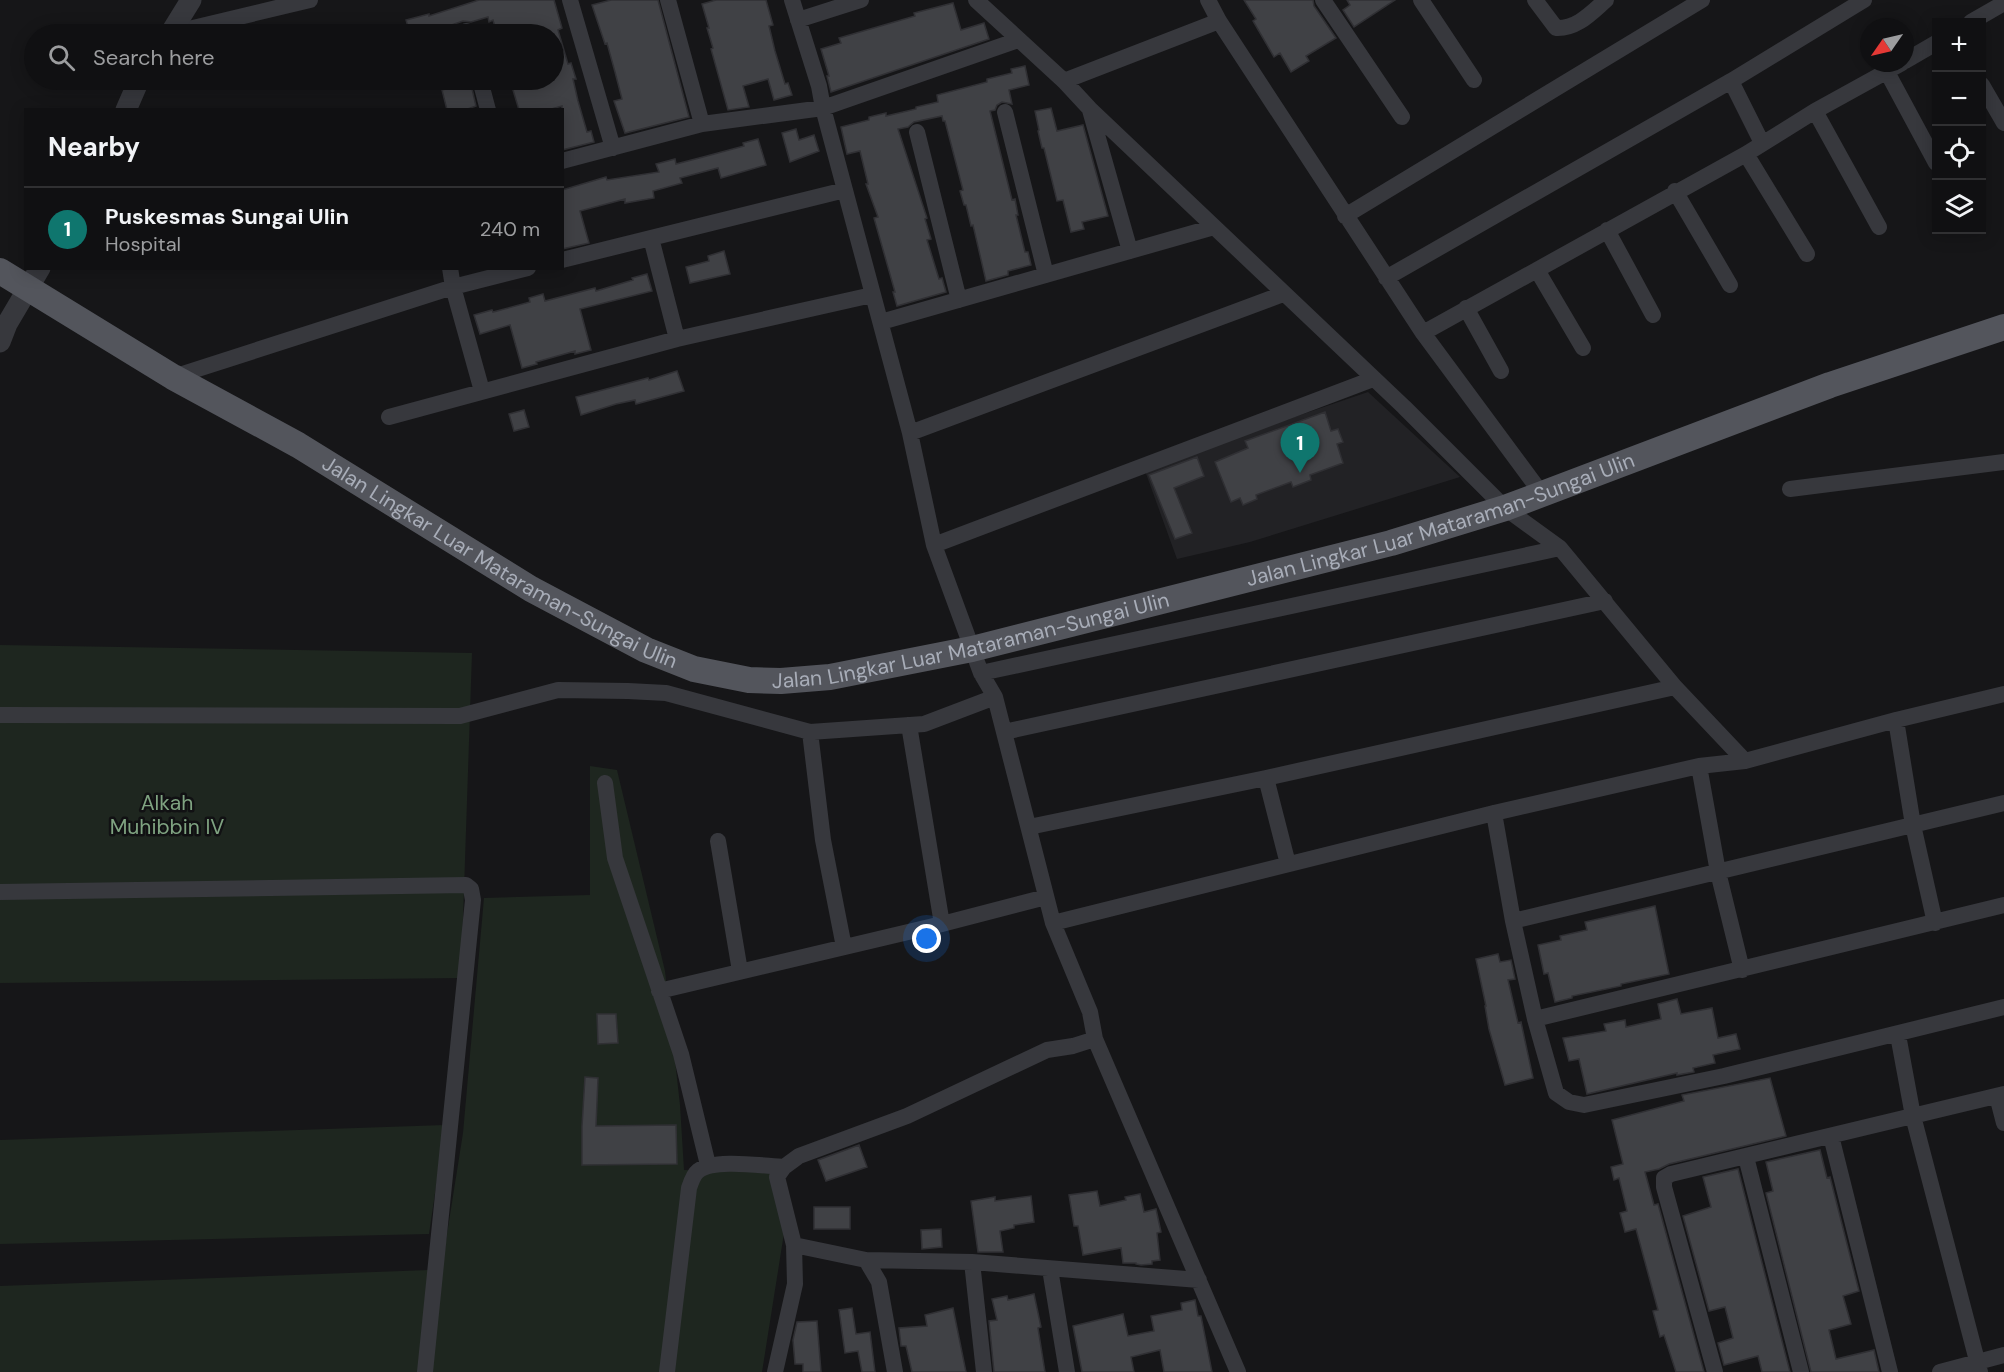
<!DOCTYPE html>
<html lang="en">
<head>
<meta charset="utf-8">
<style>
  body { margin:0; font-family:"DM Sans",sans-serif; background:#19191b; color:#f1f3f6 }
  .controls { position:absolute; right:18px; top:18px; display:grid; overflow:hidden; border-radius:0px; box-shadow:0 3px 15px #0003 }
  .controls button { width:54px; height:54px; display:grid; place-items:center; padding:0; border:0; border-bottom:2px solid #303032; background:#101012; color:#f1f3f6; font:30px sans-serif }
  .compass { position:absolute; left:1860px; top:18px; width:54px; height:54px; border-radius:50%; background:#101012; box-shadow:0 3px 15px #0003; rotate:236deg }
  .you { position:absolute; left:927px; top:939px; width:21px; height:21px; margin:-15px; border:4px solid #fff; border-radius:50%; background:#1a73e8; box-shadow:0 0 0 9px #1a73e833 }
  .badge { display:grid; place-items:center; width:39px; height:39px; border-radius:50%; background:#0f766e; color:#fff; font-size:20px; font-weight:700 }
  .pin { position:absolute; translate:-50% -50px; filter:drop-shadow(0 2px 3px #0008) }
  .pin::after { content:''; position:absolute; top:32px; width:21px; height:18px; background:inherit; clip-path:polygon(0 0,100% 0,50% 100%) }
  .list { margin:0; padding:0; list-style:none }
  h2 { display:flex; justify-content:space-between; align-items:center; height:78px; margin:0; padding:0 24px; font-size:26px }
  h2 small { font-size:20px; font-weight:400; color:#9c9d9f }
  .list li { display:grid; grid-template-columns:39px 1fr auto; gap:18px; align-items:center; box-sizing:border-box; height:84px; padding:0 24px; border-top:2px solid #303032 }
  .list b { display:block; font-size:22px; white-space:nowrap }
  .list p { margin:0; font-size:20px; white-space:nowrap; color:#9c9d9f }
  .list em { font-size:20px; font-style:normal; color:#9c9d9f }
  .icon { flex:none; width:33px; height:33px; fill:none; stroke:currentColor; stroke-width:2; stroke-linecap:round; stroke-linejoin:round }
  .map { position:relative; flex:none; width:2004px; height:1372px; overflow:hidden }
  .search { position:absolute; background:#101012; box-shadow:0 3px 15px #0003; left:24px; top:24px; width:540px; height:66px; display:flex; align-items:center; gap:15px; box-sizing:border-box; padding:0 21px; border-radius:33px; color:#9c9d9f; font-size:22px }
  .panel { position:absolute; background:#101012; box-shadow:0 3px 15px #0003; left:24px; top:108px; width:540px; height:162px; border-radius:0px }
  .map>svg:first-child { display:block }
</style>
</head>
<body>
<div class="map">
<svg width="2004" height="1372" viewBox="0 0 2004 1372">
  <rect width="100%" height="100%" fill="#161618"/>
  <!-- built -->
  <path fill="#222225" d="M1368,392L1460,477L1250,542L1177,559L1144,468Z"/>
  <!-- green -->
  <path fill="#1e261f" d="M0,645L472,653L461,978L0,983Z
    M590,766L617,770L665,971L680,1105L684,1170L775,1171L788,1208L762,1372H429L447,1234L463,1133L484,898L590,895Z
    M445,1125L429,1234L0,1244V1140Z
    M429,1270L421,1372H0V1286Z"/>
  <!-- building -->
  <path fill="#404145" stroke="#303034" stroke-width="1.5" d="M479,0H554L562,28L558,30L568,64L571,63L576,79H573L578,101L587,132L591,131L594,142L562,150V106L548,110H519L510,80H554V34H497L493,20L489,22L488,17L471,22L463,21L440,29L410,34L406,20L429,14V16Z
    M611,0H658L689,117L625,133L614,101L622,99L615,72L607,43L605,44L592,5Z
    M716,0H766L773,25L769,26L775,51L785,84L788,83L792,95L774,100L768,79L743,86L749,107L728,110L711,49L713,48L707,28H709L702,4Z
    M1244,0H1313L1314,6L1336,38L1306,56L1309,61L1291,72L1280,53L1274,57L1253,21L1256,19Z
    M1347,0H1395L1354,27L1343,10L1350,5Z
    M953,3L961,30L984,23L989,39L831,92L827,76H829L821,49L841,43L839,38L915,16L914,13Z
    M1025,66L1029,85L1009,90L1012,104L1002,102L997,105L995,110L990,111L1012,200L1015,199L1018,215H1016L1025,252H1028L1031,265L1008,271V275L986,281L973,225L971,226L966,205H964L960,191L963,190L945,121H943L942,116L914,122L908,127L898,129L927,218L925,219L931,239L927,240L939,279L942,278L946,292L897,306L893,292H895L874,218L878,217L866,184H868L860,151L847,154L841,127L869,120V117L886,113V116L916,109V107L938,102L937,95L987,82V79L1012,73L1011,69Z
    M455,80H470L476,106L465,110H447L442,90L457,86Z
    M1051,108L1057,131L1083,125L1108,216L1082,222L1084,229L1071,232L1063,200L1057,201L1044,148H1042L1038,131L1039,130L1035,111Z
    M796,129L799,140L814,135L819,151L790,162L782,133Z
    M758,139L766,165L721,178L718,168L680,178L682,183L653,191L654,198L625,203V199L580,211L589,243L562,249V190L606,177L607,180L659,172L656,164L675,159L676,164L703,157L744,146L743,143Z
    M724,251L730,274L690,283L686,267L709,261L708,256Z
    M647,274L652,291L580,309L591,350L575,354V351L536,362L537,364L522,368L510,325L480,334L474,315L492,310L493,312L530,302L529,298L543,294L545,301L595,288L596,291L633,280L632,278Z
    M677,371L684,391L636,404L635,400L616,404L581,415L576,397L648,378L649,380Z
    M524,410L529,427L514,431L509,414Z
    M1325,412L1331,431L1338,429L1343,442L1337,444L1343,463L1310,475L1311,480L1293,487L1291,482L1256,495L1257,499L1243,505L1240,498L1231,502L1215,462L1248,448L1245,441Z
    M1197,457L1204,476L1174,488L1192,533L1175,539L1149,475Z
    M1655,906L1669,974L1621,984V986L1572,996V998L1555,1002L1548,973L1544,974L1538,945L1561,940L1560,936L1587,930L1585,922Z
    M1498,954L1500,962L1511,960L1515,979L1508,980L1518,1023L1521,1022L1533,1078L1505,1085L1489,1029L1485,1006H1486L1476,959Z
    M1677,999L1681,1014L1712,1008L1718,1038L1736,1034L1740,1049L1713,1055L1715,1063L1693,1068L1694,1072L1677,1075V1073L1587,1094L1579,1059L1569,1061L1563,1038L1606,1031L1604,1024L1625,1020L1626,1027L1661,1019L1658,1004Z
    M597,1014H616L618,1043L598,1044Z
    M585,1077L598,1078L596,1126L676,1125L677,1164L582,1165V1126Z
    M1770,1078L1786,1136L1669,1164L1659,1169L1645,1172L1654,1205L1658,1204L1704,1372H1676L1664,1335L1660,1337L1653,1311L1658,1310L1636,1229L1625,1232L1620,1213L1627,1211L1619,1178L1614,1180L1611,1167L1623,1164L1612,1120L1684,1101L1682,1095Z
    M859,1145L867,1167L826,1181L818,1160Z
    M1820,1150L1827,1178L1830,1177L1859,1291L1843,1296L1851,1324L1829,1330L1836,1359L1874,1350L1879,1372H1811L1766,1193L1773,1191L1766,1162Z
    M1738,1169L1790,1372H1762L1758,1356L1724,1365L1718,1343L1733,1338L1725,1307L1709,1311L1683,1216L1711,1207L1703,1177Z
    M1097,1191L1100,1206L1126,1200L1125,1197L1140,1194L1144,1212L1156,1209L1161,1232L1157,1233L1160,1260L1152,1261V1264L1141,1265L1136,1264V1263H1123L1121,1248L1083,1255L1078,1226H1074L1069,1195Z
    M1031,1196L1034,1222L1014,1225V1228L1000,1231L1003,1252H978L971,1201L995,1197V1201Z
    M814,1207H850V1229H814Z
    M941,1229L942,1247L922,1249L921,1230Z
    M1034,1294L1041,1327L1038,1328L1045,1372H994L989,1321L997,1320L992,1299L1007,1296L1008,1300Z
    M1195,1300L1198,1316H1201L1212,1372H1164L1160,1350L1131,1357L1134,1372H1082L1073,1326L1123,1314L1128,1336L1154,1331L1151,1316L1182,1310L1181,1303Z
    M852,1308L856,1334L870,1332L875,1372H862L858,1351L845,1353L839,1310Z
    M953,1308L966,1372H912L906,1346H901L899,1328L927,1326L925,1315Z
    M817,1321L821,1372H803V1364H795L793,1340L797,1322Z"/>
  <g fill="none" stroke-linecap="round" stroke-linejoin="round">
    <!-- minor -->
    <path stroke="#37383d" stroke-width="16" d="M570,0L613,148
      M668,0L702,124
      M976,0L1064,81L1090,109L1404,407L1505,508L1560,548L1675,687L1745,761
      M1208,0L1219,21L1423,333L1542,494
      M1323,0L1402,117
      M1421,0L1474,80
      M1535,0L1556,28C1577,29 1591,13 1606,0
      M798,20L861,0
      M1971,22L2004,3
      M466,31L467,34
      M172,33L310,0
      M1905,61L1936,43
      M1887,72L1936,163
      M480,80L488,110
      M1064,81L1219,21
      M1731,81L1762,143
      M1982,85L2004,123
      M1090,110L1130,251
      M1815,111L1879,227
      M1005,112L1046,275
      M917,132L959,300
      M1746,154L1807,254
      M562,161L702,124L823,108L1018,40
      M1675,191L1730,285
      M1345,216L1702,0
      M1607,230L1653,315
      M651,238L677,339
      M562,260L845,190
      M450,268L453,287L482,391
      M1537,270L1583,348
      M1386,278L1731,81L1864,0
      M1466,308L1501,371
      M881,322L1214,227
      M1423,333L1746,154L1815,111L1902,63
      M173,377L453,287L528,268
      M389,417L677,339L872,295
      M910,433L1283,294
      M1790,489L2004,462
      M934,545L1373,379
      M981,673L1560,548
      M0,715L460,716L558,690L628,691L666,693L810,732L924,724L995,697
      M1896,720L1913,825L1935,923
      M909,725L942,924
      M810,732L823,840L844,947
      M1004,732L1605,601
      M1699,766L1718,872L1742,970
      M1266,778L1288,864
      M605,783L615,858L681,1054L708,1165
      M1494,813L1513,921L1535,1019L1556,1093L1569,1102L1584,1105L1724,1076L2004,1007
      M1029,827L1266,778L1675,687
      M718,841L740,971
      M0,892L466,885L471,889L473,900L425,1372
      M1513,921L2004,803
      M1053,923L1494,813L1699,766L1745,761L1896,720L2004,694
      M659,991L942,924L1046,897
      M1535,1019L2004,905
      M1898,1035L1913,1116L1980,1372
      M1095,1039L1238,1372
      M1997,1096L2004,1123
      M1831,1136L1890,1372
      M1746,1157L1801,1372
      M794,1245L866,1260L879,1282L895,1372
      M866,1260L972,1262L1199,1280
      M972,1262L984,1372
      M1050,1269L1067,1372
      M667,1372L689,1188C691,1182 694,1174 698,1171C714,1158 763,1166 784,1167
      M775,1372L795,1284L794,1245L777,1177L784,1167L799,1156L907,1116L1047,1050L1073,1046L1095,1039L1090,1012L1053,923L995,697L981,673L934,545L910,433L823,108L819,86L792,0
      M1715,1372L1664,1187V1178L1671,1174L2004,1094
      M1940,1372L2004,1355"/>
    <!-- tertiary -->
    <path stroke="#37383d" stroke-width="21" d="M170,34L191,0
      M126,110L139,80
      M0,342L7,324L40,268"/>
    <!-- primary -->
    <path stroke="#53555c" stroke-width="26" id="s1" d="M0,271L173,377L298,445L531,589L646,650L694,669L749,680L781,681L830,677L972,649L1391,543L1505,508L1830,385L2004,327"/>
  </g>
  <g text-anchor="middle" stroke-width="5" stroke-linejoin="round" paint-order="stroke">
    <!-- street labels -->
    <g font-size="21" fill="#a8adb8" stroke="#111113">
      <text dy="7" stroke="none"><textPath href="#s1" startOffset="1569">Jalan Lingkar Luar Mataraman-Sungai Ulin</textPath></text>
      <text dy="7" stroke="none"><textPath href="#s1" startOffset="579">Jalan Lingkar Luar Mataraman-Sungai Ulin</textPath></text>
      <text dy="7" stroke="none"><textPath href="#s1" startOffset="1083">Jalan Lingkar Luar Mataraman-Sungai Ulin</textPath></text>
    </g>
    <!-- park labels -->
    <g font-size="21" fill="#7fa381" stroke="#111113">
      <text x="167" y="810">Alkah<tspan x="167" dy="24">Muhibbin IV</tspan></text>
    </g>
  </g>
</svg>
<div class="controls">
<button>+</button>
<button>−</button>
<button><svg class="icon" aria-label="locate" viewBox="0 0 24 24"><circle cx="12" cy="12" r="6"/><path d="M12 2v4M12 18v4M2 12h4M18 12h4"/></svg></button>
<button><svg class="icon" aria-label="layers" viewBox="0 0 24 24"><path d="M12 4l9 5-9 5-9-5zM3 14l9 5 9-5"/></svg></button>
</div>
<svg class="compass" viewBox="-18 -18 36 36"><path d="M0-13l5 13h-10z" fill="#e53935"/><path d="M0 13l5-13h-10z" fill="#9c9d9f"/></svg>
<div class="you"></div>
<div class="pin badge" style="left:1300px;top:473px">1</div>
<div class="search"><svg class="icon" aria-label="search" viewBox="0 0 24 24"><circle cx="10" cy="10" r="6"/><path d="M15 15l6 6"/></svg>Search here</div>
<section class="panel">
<h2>Nearby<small></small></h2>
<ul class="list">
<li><span class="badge">1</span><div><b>Puskesmas Sungai Ulin</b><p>Hospital</p></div><em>240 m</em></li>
</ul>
</section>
</div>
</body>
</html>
